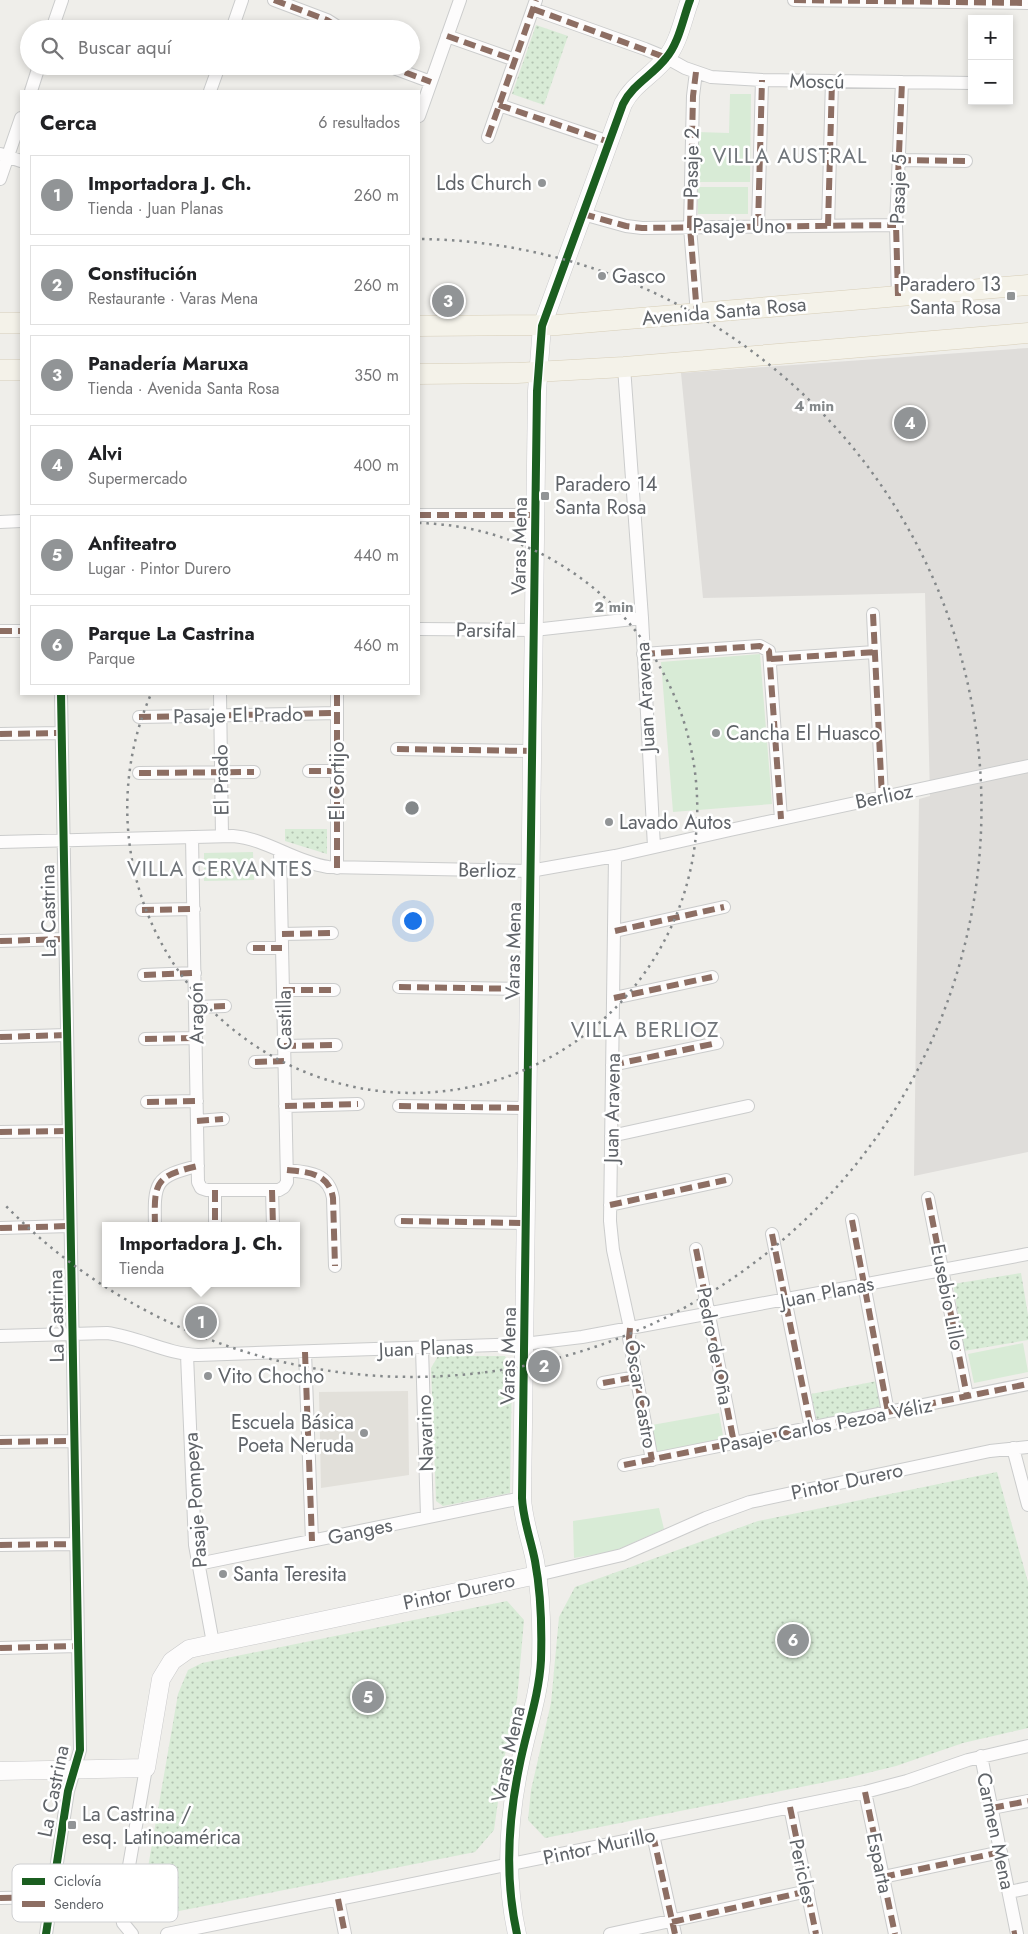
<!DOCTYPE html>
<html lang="es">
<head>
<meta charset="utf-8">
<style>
  body { margin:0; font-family:Jost,sans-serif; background:#f2f2f2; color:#202124 }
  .controls { position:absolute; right:15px; top:15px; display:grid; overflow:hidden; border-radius:0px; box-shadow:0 2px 8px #0003 }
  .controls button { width:45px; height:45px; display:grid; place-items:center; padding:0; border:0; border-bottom:1px solid #e0e0e0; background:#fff; color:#202124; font:25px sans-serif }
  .you { position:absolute; left:412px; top:920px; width:18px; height:18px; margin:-12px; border:4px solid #fff; border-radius:50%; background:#1a73e8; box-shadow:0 0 0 8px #1a73e833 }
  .badge { display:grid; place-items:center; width:32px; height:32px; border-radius:50%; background:#919496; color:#fff; font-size:16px; font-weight:700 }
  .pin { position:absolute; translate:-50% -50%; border:2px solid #fff; box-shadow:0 1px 5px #0006 }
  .popup { position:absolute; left:102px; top:1222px; width:198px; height:65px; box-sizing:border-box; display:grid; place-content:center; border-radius:0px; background:#fff; filter:drop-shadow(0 1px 4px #0005); font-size:16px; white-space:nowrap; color:#757577 }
  .popup b { font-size:19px; color:#202124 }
  .popup::after { content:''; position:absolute; left:50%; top:100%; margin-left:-10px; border:10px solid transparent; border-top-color:#fff }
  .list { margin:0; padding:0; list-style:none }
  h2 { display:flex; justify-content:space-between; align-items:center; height:65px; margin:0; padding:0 20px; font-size:21px }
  h2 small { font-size:16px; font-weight:400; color:#757577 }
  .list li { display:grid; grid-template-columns:32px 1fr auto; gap:15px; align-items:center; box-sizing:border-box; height:80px; margin:0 10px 10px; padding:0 10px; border:1px solid #e0e0e0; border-radius:0px }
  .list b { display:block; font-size:19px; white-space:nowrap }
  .list p { margin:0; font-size:16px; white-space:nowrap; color:#757577 }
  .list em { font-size:16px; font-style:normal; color:#757577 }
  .icon { flex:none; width:28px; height:28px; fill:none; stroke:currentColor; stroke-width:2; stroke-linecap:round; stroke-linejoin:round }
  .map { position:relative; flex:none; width:1028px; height:1934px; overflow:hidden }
  .search { position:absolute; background:#fff; box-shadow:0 2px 8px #0003; left:20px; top:20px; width:400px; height:55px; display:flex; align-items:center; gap:12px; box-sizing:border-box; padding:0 18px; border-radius:28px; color:#757577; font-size:19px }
  .panel { position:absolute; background:#fff; box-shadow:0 2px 8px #0003; left:20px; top:90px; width:400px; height:605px; border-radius:0px }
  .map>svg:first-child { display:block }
</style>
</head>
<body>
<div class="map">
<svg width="1028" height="1934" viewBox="0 0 1028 1934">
  <defs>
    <pattern id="park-dots" width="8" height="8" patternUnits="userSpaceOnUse" patternTransform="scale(1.25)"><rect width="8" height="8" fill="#d8ebd6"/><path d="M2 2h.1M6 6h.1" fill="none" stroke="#b2c2b1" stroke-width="1.8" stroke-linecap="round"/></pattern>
  </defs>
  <rect width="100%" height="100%" fill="#efeeea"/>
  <!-- industrial -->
  <path fill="#dfddda" d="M1028,348V1152L914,1176L919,799L930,796L925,593L703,598L681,373Z"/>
  <!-- education -->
  <path fill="#e2e0da" d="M408,1391L409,1475L321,1488L319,1392Z"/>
  <!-- grass -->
  <path fill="#d8ebd6" d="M730,94H751L750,182H697V132L729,133Z
    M698,187H748V214H698Z
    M760,654L772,804L673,812L661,662Z
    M253,852L254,880L204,881V853Z
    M1023,1343L1028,1372L974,1383L968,1354Z
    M719,1413L724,1441L657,1454L652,1425Z
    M659,1508L664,1529L614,1551L574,1558L573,1521Z"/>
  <!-- park -->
  <path fill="url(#park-dots)" d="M536,25L568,36L544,105L512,94Z
    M285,829H327V854L285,841Z
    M1021,1273L1028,1315V1340L964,1351L953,1284Z
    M438,1356H505L512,1369L510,1493L443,1506L436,1501L431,1368Z
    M877,1381L882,1408L817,1421L811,1394Z
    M997,1472L1028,1582V1728L963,1743L896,1766L851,1777L545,1838L528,1820L531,1790L551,1703L559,1617L575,1587L758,1521Z
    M507,1601L524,1620L517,1700L504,1759L494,1830L475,1852L154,1916L142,1902L178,1694L188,1670L202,1663Z"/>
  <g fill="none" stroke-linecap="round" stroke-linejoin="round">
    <defs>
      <path id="street" d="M274,0L327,20L341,29
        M794,0L1028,3
        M533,9L645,49L667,58L685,68L711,77L762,80L972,83
        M52,29L62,0
        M232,29L242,0
        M447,36L515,60
        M388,66L431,82
        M696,72L693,96L690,227L697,314
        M31,91L39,66
        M210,91L219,66
        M499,105L609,142
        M419,116L460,0
        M488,137L536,0
        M0,154L21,161
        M899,160L966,161
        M0,179L21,118
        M583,214L626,226L642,228L896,225
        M758,226L762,80
        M828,226L832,81
        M898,296L896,225L902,82
        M624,367L642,618L654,847
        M419,515H535
        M0,522L21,521
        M873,614L882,797
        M419,629L534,630L642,618
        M0,631H21
        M643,654L760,646L769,651L781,819
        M771,659L875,652
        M220,694L222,836
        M139,717L337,713
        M0,734L61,733
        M397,749L532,751
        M309,771H337
        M139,773L254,772
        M192,837L198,1182L201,1188L207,1190H279L284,1187L287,1182L280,851
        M0,842L233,836C267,839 295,862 328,867L530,871L615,856L730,830L1028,766
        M615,856L610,1221L613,1250L630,1328L629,1338L652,1460
        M337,868V694
        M142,910L194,909
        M615,931L724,907
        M282,934L332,933
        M0,941L65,939
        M253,948H282
        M144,975L195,973
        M399,987L529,989
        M283,990H334
        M614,998L712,977
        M196,1007L225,1006
        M0,1037L67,1035
        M145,1039L196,1038
        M284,1046L336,1045
        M255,1062L284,1061
        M612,1065L717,1043
        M147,1102L197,1101
        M285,1106L358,1104
        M399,1106L527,1108
        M197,1121L223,1119
        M0,1132L68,1131
        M611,1136L748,1106
        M287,1170C308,1172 329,1173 333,1198L335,1266
        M215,1190V1226
        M272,1190L273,1226
        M928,1198L967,1396
        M610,1205L726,1180
        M852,1220L888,1412
        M401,1221L526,1223
        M155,1226C154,1183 154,1176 198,1166
        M0,1228L70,1226
        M772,1234L811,1428
        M696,1249L734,1443
        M0,1336L107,1333C139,1337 166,1354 198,1355L524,1344L582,1337L1028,1254
        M422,1348L427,1517
        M305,1352L312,1541
        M187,1355L195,1545L213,1643
        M603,1383L636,1377
        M0,1442L74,1441
        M1013,1448L1028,1505
        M624,1465L1028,1384
        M0,1545L76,1544
        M198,1564L522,1498
        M537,1575L622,1555L706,1518L750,1502L990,1451L1028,1447
        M0,1648L78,1646
        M981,1756L1017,1934
        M865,1792L895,1934
        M790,1807L816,1934
        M992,1808L1028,1801
        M653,1835L675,1934
        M883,1877L1001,1852
        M1009,1892L1028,1888
        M0,1898L52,1897
        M338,1899L345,1934
        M46,1934L68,1791L80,1750L61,694
        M132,1934L123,1923L121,1912L146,1768
        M167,1934L865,1792L907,1781L968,1760L1028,1746
        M610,1934L808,1891"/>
      <path id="secondary" d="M0,1771L146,1768L161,1679L172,1661L189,1649L537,1575
        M517,1934C505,1880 508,1822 519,1768C526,1731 539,1697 541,1660C542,1627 541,1593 535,1561C531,1540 523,1520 522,1498L537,391L542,326L623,104C633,84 653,75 666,58C679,43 683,18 690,0"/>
      <path id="primary" d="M0,323H21
        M419,326L557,325L1028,285
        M0,370H21
        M419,374L517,373L624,367L1028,333"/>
    </defs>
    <!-- street casing -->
    <use href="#street" stroke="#cbcccc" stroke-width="14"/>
    <!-- secondary casing -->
    <use href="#secondary" stroke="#cacacb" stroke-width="19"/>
    <!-- primary casing -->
    <use href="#primary" stroke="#d7ceb8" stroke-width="21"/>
    <!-- street -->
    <use href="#street" stroke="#fdfcfc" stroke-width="12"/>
    <!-- secondary -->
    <use href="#secondary" stroke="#fdfcfc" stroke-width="18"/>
    <!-- primary -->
    <use href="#primary" stroke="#f4f2e9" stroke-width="20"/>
    <!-- quiet -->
    <path stroke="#8d6e63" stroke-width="6" stroke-dasharray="12 6" stroke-linecap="butt" d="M274,0L327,20L341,29
      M794,0L1028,3
      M533,9L667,58
      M447,36L515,60
      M388,66L431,82
      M696,72L693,96L690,227L697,314
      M499,105L609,142
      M488,137L536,0
      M899,160L966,161
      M583,214L626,226L642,228L896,225
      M758,226L762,80
      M828,226L832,81
      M898,296L896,225L902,82
      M419,515H535
      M873,614L882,797
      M0,631H21
      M643,654L760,646L769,651L781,819
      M771,659L875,652
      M139,717L337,713
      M0,734L61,733
      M397,749L532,751
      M309,771H337
      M139,773L254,772
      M337,868V694
      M142,910L194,909
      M615,931L724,907
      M282,934L332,933
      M0,941L65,939
      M253,948H282
      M144,975L195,973
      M399,987L529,989
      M283,990H334
      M614,998L712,977
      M196,1007L225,1006
      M0,1037L67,1035
      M145,1039L196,1038
      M284,1046L336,1045
      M255,1062L284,1061
      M612,1065L717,1043
      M147,1102L197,1101
      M285,1106L358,1104
      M399,1106L527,1108
      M197,1121L223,1119
      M0,1132L68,1131
      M287,1170C308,1172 329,1173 333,1198L335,1266
      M215,1190V1226
      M272,1190L273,1226
      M928,1198L967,1396
      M610,1205L726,1180
      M852,1220L888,1412
      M401,1221L526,1223
      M155,1226C154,1183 154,1176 198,1166
      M0,1228L70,1226
      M772,1234L811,1428
      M696,1249L734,1443
      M630,1328L629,1338L652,1460
      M305,1352L312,1541
      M603,1383L636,1377
      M0,1442L74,1441
      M624,1465L1028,1384
      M0,1545L76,1544
      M0,1648L78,1646
      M865,1792L895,1934
      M790,1807L816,1934
      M992,1808L1028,1801
      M653,1835L675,1934
      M883,1877L1001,1852
      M0,1898L52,1897
      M338,1899L345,1934
      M672,1922L808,1891
      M1012,1934L1017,1933"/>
    <defs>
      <path id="cycleway" d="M46,1934L68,1791L80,1750L61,694
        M517,1934C505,1880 508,1822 519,1768C526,1731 539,1697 541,1660C542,1627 541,1593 535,1561C531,1540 523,1520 522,1498L537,391L542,326L623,104C633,84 653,75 666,58C679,43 683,18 690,0"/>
    </defs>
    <!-- cycleway casing -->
    <use href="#cycleway" stroke="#fff" stroke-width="11"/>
    <!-- cycleway -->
    <use href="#cycleway" stroke="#1b5e20" stroke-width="8"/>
  </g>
  <!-- distance rings -->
  <g fill="none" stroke="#84888a" stroke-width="2.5" stroke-dasharray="2.5 5">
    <path d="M419 523A285 285 0 1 1 151 694"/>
    <path d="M422 239A569 569 0 1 1 3 1203"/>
  </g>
  <!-- markers -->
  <g fill="#919496" stroke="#fff" stroke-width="2">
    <circle cx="542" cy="183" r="5"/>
    <circle cx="602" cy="276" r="5"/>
    <rect x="1006" y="291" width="10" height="10" rx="2.5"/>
    <rect x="540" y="491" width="10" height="10" rx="2.5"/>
    <circle cx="716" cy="733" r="5"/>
    <circle cx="609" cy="822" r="5"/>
    <circle cx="208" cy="1376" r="5"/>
    <circle cx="364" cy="1433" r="5"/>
    <circle cx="223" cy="1574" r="5"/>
    <rect x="67" y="1820" width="10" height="10" rx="2.5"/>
  </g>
  <g text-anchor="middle" stroke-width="5" stroke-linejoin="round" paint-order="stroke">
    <!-- street labels -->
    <g font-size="20" fill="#5f6368" stroke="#fff">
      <text transform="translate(817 81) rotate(1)" y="7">Moscú</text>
      <text transform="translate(691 163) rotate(-89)" y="7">Pasaje 2</text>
      <text transform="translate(898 189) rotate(-88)" y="7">Pasaje 5</text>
      <text x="739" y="233">Pasaje Uno</text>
      <text transform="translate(724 311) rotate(-5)" y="7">Avenida Santa Rosa</text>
      <text transform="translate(519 546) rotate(-89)" y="7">Varas Mena</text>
      <text transform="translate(486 630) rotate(1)" y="7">Parsifal</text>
      <text transform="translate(645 697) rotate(-93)" y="7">Juan Aravena</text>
      <text transform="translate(238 715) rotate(-1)" y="7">Pasaje El Prado</text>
      <text transform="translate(221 780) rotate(-91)" y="7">El Prado</text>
      <text transform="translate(337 781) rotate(-90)" y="7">El Cortijo</text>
      <text transform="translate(884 796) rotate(-12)" y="7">Berlioz</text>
      <text transform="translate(487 870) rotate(1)" y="7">Berlioz</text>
      <text transform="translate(48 911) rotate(-91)" y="7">La Castrina</text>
      <text transform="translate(513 951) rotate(-89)" y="7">Varas Mena</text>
      <text transform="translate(196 1013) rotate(-91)" y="7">Aragón</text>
      <text transform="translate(284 1020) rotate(-91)" y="7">Castilla</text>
      <text transform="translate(612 1108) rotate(-89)" y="7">Juan Aravena</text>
      <text transform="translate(827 1292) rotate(-11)" y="7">Juan Planas</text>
      <text transform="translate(948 1297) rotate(79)" y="7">Eusebio Lillo</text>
      <text transform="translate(56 1316) rotate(-91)" y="7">La Castrina</text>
      <text transform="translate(715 1346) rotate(79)" y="7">Pedro de Oña</text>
      <text transform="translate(426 1348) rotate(-2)" y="7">Juan Planas</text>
      <text transform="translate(508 1356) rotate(-89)" y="7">Varas Mena</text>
      <text transform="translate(641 1394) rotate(80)" y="7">Óscar Castro</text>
      <text transform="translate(826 1425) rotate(-11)" y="7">Pasaje Carlos Pezoa Véliz</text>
      <text transform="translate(425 1433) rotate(-92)" y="7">Navarino</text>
      <text transform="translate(847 1481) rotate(-12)" y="7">Pintor Durero</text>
      <text transform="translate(195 1500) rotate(-94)" y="7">Pasaje Pompeya</text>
      <text transform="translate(360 1531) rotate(-12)" y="7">Ganges</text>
      <text transform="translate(459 1591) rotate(-12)" y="7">Pintor Durero</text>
      <text transform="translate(508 1754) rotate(-78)" y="7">Varas Mena</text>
      <text transform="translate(53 1791) rotate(-79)" y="7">La Castrina</text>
      <text transform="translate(996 1831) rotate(78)" y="7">Carmen Mena</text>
      <text transform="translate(599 1846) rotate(-12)" y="7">Pintor Murillo</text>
      <text transform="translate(880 1863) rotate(78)" y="7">Esparta</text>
      <text transform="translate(803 1871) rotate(78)" y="7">Pericles</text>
    </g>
    <!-- poi labels -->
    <g font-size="20" fill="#5f6368" stroke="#fff" text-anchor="start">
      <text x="532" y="190" text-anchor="end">Lds Church</text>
      <text x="612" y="283">Gasco</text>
      <text x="1001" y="291" text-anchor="end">Paradero 13<tspan x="1001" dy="23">Santa Rosa</tspan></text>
      <text x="555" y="491">Paradero 14<tspan x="555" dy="23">Santa Rosa</tspan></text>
      <text x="726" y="740">Cancha El Huasco</text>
      <text x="619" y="829">Lavado Autos</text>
      <text x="218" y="1383">Vito Chocho</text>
      <text x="354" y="1429" text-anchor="end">Escuela Básica<tspan x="354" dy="23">Poeta Neruda</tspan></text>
      <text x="233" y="1581">Santa Teresita</text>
      <text x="82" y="1821">La Castrina /<tspan x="82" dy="23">esq. Latinoamérica</tspan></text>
    </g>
    <!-- neighbourhood labels -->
    <g font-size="21" letter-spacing="1" fill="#70757a" stroke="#fff">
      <text x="790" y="163">VILLA AUSTRAL</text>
      <text x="220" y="876">VILLA CERVANTES</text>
      <text x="645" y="1037">VILLA BERLIOZ</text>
    </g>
  </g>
  <!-- legend -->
  <rect x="12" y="1864" width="166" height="58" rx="8" fill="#fff" stroke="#cfd0d2" stroke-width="1"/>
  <rect x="22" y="1878" width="23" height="7" fill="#1b5e20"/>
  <rect x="22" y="1901" width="23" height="6" fill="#8d6e63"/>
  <g font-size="14" fill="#5f6368">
    <text x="54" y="1886">Ciclovía</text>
    <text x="54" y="1909">Sendero</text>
  </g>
  <circle cx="412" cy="808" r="8" fill="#84888a" stroke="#fff" stroke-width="2.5"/>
  <g font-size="15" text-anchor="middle" font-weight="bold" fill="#84888a" stroke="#fff" stroke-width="5" stroke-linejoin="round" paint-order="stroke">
    <text x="814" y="411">4 min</text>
    <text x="614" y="612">2 min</text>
  </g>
</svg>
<div class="controls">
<button>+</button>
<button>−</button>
</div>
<div class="you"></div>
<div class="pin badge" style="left:201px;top:1322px">1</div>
<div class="popup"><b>Importadora J. Ch.</b>Tienda</div>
<div class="pin badge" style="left:544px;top:1366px">2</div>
<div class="pin badge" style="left:448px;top:301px">3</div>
<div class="pin badge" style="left:910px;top:423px">4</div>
<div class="pin badge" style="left:368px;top:1697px">5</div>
<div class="pin badge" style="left:793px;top:1640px">6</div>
<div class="search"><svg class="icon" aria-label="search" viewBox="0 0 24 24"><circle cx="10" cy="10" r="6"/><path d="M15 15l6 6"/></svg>Buscar aquí</div>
<section class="panel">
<h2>Cerca<small>6 resultados</small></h2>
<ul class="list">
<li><span class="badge">1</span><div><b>Importadora J. Ch.</b><p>Tienda · Juan Planas</p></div><em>260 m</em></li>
<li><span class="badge">2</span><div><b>Constitución</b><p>Restaurante · Varas Mena</p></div><em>260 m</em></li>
<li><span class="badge">3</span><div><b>Panadería Maruxa</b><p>Tienda · Avenida Santa Rosa</p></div><em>350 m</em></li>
<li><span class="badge">4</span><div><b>Alvi</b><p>Supermercado</p></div><em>400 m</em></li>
<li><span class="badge">5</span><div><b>Anfiteatro</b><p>Lugar · Pintor Durero</p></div><em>440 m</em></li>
<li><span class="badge">6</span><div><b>Parque La Castrina</b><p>Parque</p></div><em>460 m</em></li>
</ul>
</section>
</div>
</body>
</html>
